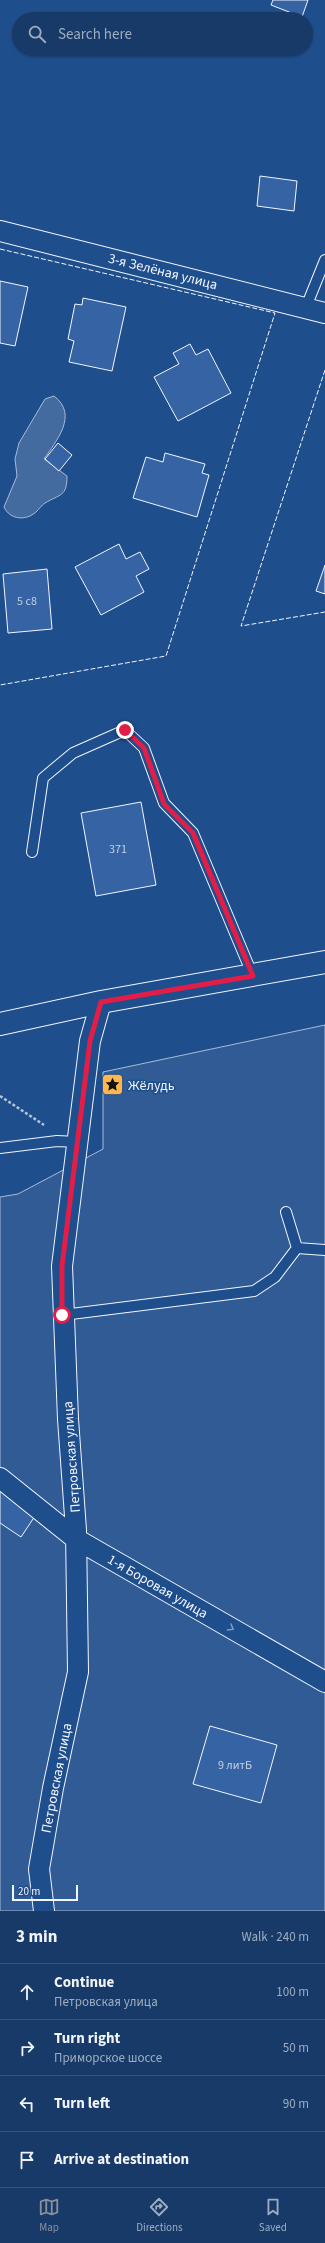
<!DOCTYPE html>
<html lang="en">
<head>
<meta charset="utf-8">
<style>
  body { margin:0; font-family:"Source Sans 3",sans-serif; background:#20416f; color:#f1f3f6 }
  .scale { position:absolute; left:12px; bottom:10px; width:66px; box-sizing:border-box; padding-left:4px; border:2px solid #f2f6ff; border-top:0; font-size:11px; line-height:14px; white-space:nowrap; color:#f2f6ff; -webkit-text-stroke:3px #1f4e8c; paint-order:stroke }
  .stop { position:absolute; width:12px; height:12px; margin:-9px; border:3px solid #e11d48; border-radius:50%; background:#fff }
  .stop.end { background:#e11d48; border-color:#fff; box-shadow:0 1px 4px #0008 }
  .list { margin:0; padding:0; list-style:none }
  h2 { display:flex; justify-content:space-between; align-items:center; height:52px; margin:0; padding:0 16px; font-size:17px }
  h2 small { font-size:13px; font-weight:400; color:#9eadc0 }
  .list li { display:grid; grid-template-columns:26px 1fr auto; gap:12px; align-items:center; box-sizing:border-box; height:56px; padding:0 16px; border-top:1px solid #36547d }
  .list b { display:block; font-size:15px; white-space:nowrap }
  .list p { margin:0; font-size:13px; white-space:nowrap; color:#9eadc0 }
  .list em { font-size:13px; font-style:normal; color:#9eadc0 }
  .icon { flex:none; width:22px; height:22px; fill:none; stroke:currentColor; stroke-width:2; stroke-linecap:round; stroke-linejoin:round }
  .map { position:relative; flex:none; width:325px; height:1911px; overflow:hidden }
  .search { position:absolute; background:#173a69; box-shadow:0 1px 3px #0004; left:12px; right:12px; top:12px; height:44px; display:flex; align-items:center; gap:10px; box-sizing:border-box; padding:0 14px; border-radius:22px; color:#9eadc0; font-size:15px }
  .sheet { height:276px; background:#173a69 }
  nav { display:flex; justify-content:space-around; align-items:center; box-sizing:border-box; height:56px; border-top:1px solid #36547d; background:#173a69; font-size:11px; color:#9eadc0 }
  nav a { display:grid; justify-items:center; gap:2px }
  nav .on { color:#8c9099 }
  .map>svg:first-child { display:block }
</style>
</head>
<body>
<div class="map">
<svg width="325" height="1911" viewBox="0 0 325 1911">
  <rect width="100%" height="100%" fill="#1f4e8c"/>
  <!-- built -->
  <path fill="#305b95" stroke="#a8bbd7" d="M325,1025V1911H0V1197L18,1194L103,1149V1072Z"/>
  <!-- water -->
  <path fill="#446ba0" stroke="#a8bbd7" d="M54,396C79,415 56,441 44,459L67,476C67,497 60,494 45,503C42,505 39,509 36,512C26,521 10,520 4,507L17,476L15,459L19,443L45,399Z"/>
  <!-- building -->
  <path fill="#3563a3" stroke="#f2f6ff" d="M273,0H308L302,17L271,5Z
    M260,176L297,181L294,211L257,206Z
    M0,281L28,287L15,346L0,343Z
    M83,298L126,307L112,371L69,362L74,341L68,339L75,304L82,305Z
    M190,344L196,355L208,349L231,393L178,421L154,377L179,364L173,353Z
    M58,443L72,455L59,471L45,459Z
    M165,453L205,464L202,473L209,475L197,517L133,498L146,457L163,462Z
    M119,544L126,559L140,552L149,569L136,576L144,592L101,615L75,567Z
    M325,565V594L316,591Z
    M47,569L52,629L8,633L3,574Z
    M141,802L156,885L96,896L81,813Z
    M0,1490L37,1513L21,1537L0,1523Z
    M210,1726L277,1745L261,1803L193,1784Z"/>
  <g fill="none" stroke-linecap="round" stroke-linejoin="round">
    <defs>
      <path id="lane" d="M306,307L325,260
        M32,852L43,778L73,753L125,730L144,748L164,803L193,833L253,976
        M0,1148L57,1141L77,1142
        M297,1248L325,1250
        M63,1315L254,1291L275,1277L297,1248L286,1212"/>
      <path id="street" d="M0,231L325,313
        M0,1478L76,1539L325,1682
        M44,1911L39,1869L53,1788L78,1672L76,1530L68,1419L62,1266L90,1041L101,1002"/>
      <path id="primary" d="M0,1024L101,1002L325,962"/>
    </defs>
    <!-- lane casing -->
    <use href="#lane" stroke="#f2f6ff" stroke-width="12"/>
    <!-- street casing -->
    <use href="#street" stroke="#f2f6ff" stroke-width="22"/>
    <!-- primary casing -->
    <use href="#primary" stroke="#f2f6ff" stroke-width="24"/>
    <!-- path -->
    <path stroke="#b3c4dc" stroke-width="2.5" stroke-dasharray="3 2" stroke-linecap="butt" d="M0,1096L44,1125"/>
    <!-- lane -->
    <use href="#lane" stroke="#1f4e8c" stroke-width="10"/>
    <!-- street -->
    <use href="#street" stroke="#1f4e8c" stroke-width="20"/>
    <!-- primary -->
    <use href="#primary" stroke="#1f4e8c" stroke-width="22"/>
    <!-- fence -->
    <path stroke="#f2f6ff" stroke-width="1" stroke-dasharray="5 2" stroke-linecap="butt" d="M0,249L275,313L166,656L0,685
      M325,370L241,626L325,612"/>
  </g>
  <!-- one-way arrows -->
  <defs><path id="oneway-chevron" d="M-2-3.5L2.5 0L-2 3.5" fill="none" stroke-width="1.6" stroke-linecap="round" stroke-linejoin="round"/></defs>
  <use stroke="#7e9ac0" href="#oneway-chevron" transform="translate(231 1628) rotate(30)"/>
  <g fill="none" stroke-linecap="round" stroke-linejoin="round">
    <!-- route -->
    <path stroke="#e11d48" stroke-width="5" d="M62,1315V1266L90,1041L101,1002L253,976L193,833L164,804L144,748L125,730"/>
  </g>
  <!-- icons -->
  <defs>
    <symbol id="sight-square" viewBox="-11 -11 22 22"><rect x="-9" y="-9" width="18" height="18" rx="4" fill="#ffb74d" stroke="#1f4e8c"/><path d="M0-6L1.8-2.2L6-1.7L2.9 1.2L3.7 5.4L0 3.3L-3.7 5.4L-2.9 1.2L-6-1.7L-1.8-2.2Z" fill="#111"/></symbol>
  </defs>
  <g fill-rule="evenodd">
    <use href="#sight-square" x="100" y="1072" width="25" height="25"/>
  </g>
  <g text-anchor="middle" stroke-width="3" stroke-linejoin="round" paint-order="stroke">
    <!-- number labels -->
    <g font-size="12" fill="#c3d1e8">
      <text x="27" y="605">5 с8</text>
      <text x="118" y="853">371</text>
      <text x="235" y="1769">9 литБ</text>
    </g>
    <!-- street labels -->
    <g font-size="14" fill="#f2f6ff" stroke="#1f4e8c">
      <text transform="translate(163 271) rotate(14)" y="5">3-я Зелёная улица</text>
      <text transform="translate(71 1457) rotate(-94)" y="5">Петровская улица</text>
      <text transform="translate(158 1586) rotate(30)" y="5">1-я Боровая улица</text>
      <text transform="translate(56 1778) rotate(-79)" y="5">Петровская улица</text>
    </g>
    <!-- poi labels -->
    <g font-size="14" fill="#f2f6ff" stroke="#1f4e8c" text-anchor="start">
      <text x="128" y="1090">Жёлудь</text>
    </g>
  </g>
</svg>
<div class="scale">20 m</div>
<div class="stop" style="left:62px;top:1315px"></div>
<div class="stop end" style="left:125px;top:730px"></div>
<div class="search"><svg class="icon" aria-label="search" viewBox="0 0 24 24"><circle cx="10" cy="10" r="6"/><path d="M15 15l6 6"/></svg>Search here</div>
</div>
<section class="sheet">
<h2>3 min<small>Walk · 240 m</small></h2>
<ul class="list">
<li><svg class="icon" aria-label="ahead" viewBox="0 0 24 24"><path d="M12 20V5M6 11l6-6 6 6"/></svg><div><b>Continue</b><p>Петровская улица</p></div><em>100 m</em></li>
<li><svg class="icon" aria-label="right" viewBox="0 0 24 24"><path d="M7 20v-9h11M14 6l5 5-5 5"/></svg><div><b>Turn right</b><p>Приморское шоссе</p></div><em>50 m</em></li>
<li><svg class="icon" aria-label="left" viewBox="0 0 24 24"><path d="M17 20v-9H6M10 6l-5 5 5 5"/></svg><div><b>Turn left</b></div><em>90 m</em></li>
<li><svg class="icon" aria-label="arrive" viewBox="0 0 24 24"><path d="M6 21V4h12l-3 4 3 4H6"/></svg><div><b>Arrive at destination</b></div></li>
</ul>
</section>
<nav>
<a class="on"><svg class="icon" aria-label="map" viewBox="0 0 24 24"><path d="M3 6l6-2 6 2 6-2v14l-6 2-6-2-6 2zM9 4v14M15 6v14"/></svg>Map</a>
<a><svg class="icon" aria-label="directions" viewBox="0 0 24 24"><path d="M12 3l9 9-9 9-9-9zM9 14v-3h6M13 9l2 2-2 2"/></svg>Directions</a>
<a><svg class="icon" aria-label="saved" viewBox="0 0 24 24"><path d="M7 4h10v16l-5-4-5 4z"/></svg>Saved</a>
</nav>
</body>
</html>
